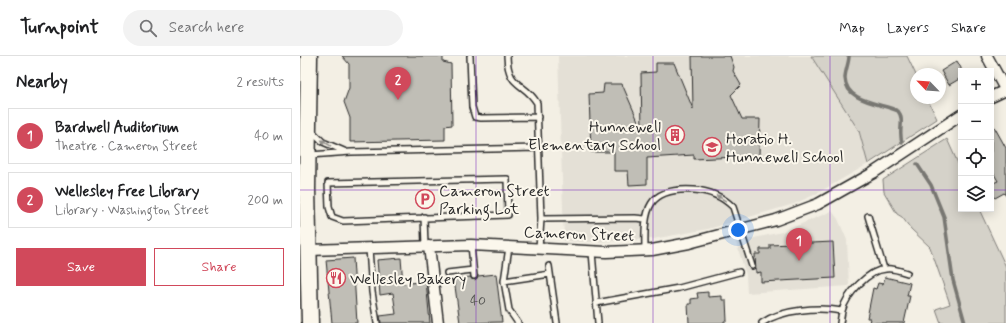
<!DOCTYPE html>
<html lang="en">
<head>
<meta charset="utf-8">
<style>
  body { margin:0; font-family:Mynerve,sans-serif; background:#f2f2f2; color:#202124 }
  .controls { position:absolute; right:12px; top:12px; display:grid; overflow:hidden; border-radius:0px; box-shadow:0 2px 10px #0003 }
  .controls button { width:36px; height:36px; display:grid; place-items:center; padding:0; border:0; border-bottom:1px solid #e0e0e0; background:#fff; color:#202124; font:20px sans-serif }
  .compass { position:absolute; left:610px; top:12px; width:36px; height:36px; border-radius:50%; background:#fff; box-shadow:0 2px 10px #0003; rotate:295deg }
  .you { position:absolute; left:438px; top:174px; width:14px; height:14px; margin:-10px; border:3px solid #fff; border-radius:50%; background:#1a73e8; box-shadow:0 0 0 6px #1a73e833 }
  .badge { display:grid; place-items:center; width:26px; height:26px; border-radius:50%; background:#d1495b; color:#fff; font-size:13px; font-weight:700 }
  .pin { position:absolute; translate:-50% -33px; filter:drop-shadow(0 1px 2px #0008) }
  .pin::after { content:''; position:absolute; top:21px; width:14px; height:12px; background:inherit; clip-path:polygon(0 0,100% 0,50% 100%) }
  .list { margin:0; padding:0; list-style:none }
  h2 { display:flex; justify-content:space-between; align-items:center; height:52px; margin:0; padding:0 16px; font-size:17px }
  h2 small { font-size:13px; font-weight:400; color:#757577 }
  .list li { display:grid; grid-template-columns:26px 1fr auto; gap:12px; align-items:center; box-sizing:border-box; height:56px; margin:0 8px 8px; padding:0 8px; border:1px solid #e0e0e0; border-radius:0px }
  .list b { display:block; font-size:15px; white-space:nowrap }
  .list p { margin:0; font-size:13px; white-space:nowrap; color:#757577 }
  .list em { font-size:13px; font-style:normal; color:#757577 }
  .actions { display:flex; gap:8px; padding:12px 16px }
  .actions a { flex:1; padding:9px 0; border:1px solid #d1495b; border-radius:0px; text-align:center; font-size:14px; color:#d1495b }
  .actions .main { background:#d1495b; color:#fff }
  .icon { flex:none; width:22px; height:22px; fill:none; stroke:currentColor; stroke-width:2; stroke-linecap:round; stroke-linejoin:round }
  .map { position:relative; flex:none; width:706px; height:267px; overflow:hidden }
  header { display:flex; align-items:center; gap:24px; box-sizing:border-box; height:56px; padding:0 20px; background:#fff; border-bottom:1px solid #e0e0e0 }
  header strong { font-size:19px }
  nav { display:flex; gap:22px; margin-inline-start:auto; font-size:14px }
  .search { width:280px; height:36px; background:#f2f2f2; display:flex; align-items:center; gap:10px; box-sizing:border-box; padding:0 14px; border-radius:22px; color:#757577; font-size:15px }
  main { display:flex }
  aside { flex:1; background:#fff }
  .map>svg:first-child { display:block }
</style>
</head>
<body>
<header>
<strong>Turnpoint</strong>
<div class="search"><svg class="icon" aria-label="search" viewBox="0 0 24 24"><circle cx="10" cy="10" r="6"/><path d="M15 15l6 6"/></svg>Search here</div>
<nav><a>Map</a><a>Layers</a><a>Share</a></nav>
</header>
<main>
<aside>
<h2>Nearby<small>2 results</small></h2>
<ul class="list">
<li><span class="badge">1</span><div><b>Bardwell Auditorium</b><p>Theatre · Cameron Street</p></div><em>40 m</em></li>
<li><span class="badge">2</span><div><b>Wellesley Free Library</b><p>Library · Washington Street</p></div><em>200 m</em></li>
</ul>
<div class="actions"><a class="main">Save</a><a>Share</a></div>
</aside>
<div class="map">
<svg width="706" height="267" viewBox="0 0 706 267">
  <rect width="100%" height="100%" fill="#f3efe4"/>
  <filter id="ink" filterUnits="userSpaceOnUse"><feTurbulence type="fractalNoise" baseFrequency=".025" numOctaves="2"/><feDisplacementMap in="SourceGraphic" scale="8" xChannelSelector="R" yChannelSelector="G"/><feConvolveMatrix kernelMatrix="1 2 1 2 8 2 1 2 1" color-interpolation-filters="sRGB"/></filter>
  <g filter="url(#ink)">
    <!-- built -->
    <path fill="#e4e0d6" d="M258,0H511L559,75L568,108L516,138L494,148L408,173L353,183L290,186L264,185Z
      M532,155L538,163L547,184L549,230L447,237L446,219L436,186L482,176Z"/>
    <!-- green -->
    <path fill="#d5d2c9" stroke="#807e7a" d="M511,0H607L616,19V42H627L637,63L568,108L559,75Z
      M647,83L661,114V153H679L706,211V267H641L636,253L650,248L630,191L611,173L602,161L597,158L584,136L583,124Z"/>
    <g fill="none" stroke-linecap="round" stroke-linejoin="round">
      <!-- stream -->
      <path stroke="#787772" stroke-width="3.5" d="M549,0C549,7 545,15 545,22C546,47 582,47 598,55C605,63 598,75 602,86
        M617,108L631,129L644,161L653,224L665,267"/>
    </g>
    <!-- building -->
    <path fill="#c0beb6" stroke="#2b2b2b" d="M42,0H143V6L151,8L152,69L145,70V84L50,86V62L44,46L49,32V8Z
      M392,0H430L434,11L433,15L441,29L431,39L442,63H460L459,100L394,103V99L347,102V128L329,129L328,115H314V96H291L289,38L303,37L304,28H322L342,74L341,17L356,16V7H374L393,53Z
      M657,5L661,12V22L649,29L641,15Z
      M691,65L706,92V140L704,137L695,142L691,135V128L698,125L691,113Z
      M533,186L535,222L461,226V216L456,217L455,198H460V193H470V189Z
      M53,202L57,267H32L26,204Z
      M101,202L103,228L126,225L130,267H81L80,260L96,258L93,237L80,239L77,204Z
      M196,218L202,266L160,267L154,223L170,221L175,224L178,220Z
      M585,221L610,227L607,240H610L604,267H569L570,262H567L573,232L576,233L578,227L583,228Z
      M408,236V241L422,240V244H426L427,265H424V267H389L388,248H391V243L398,242L397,237Z"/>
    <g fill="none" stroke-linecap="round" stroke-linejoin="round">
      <defs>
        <path id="service" d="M170,0L172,51L175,61L181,62L238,61
          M207,0C208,33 224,25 237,47L241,163L239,192
          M12,75L23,86L44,95
          M10,99L51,96L239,92
          M207,123L208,159L43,165L32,161L29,151L28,127Z
          M568,160L584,213
          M124,161L125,190
          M241,163L335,162L345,163
          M171,189L174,220
          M209,191L204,225L209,254L218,267
          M69,192L72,236L77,267
          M345,194C344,153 347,131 394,134C410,135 422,140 433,151L452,210
          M292,196L298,267
          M249,210L257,267
          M147,217L173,214
          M204,225L250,218
          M296,247L379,232L439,216
          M542,255C546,239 568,214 586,213C593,212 601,215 607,217
          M462,267C482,253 519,251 542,255L540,267"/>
        <path id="minor" d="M687,0L706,35
          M691,41L706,34
          M129,190L138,267
          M9,194L171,189L306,196L352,194L389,187L476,164L518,148L573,117L661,59"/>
        <path id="primary" d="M9,0L7,133L10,267"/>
      </defs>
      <!-- service casing -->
      <use href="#service" stroke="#2b2b2b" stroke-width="8"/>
      <!-- minor casing -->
      <use href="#minor" stroke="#2b2b2b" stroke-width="13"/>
      <!-- primary casing -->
      <use href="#primary" stroke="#2b2b2b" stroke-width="19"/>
      <!-- service -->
      <use href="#service" stroke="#fbf7ec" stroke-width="5"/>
      <!-- minor -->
      <use href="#minor" stroke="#fbf7ec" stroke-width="10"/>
      <!-- primary -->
      <use href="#primary" stroke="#fbf7ec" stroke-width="16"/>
    </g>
    <!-- one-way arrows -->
    <defs><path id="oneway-solid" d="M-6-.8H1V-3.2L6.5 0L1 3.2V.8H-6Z"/></defs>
    <g fill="#93918c">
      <use href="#oneway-solid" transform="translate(26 87) rotate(-148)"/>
      <use href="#oneway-solid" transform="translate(421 142) rotate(-149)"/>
    </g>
  </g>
  <!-- grid -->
  <path fill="none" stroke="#7b2cbf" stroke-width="1" stroke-opacity="0.55" d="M176,0V267M353,0V267M530,0V267M0,134H661M691,134H706"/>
  <!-- icons -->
  <defs>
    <symbol id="building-ring" viewBox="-11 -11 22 22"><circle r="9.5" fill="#fbf7ec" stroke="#d1495b" stroke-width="1.5"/><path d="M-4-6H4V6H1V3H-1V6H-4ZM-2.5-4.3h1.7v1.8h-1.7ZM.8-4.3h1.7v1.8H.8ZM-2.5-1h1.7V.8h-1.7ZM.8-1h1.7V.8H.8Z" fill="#d1495b"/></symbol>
    <symbol id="school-ring" viewBox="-11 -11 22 22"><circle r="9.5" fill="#fbf7ec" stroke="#d1495b" stroke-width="1.5"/><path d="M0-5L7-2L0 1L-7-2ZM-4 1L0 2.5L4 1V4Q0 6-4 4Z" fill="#d1495b"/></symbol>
    <symbol id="parking-ring" viewBox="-11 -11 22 22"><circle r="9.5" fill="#fbf7ec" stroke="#d1495b" stroke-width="1.5"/><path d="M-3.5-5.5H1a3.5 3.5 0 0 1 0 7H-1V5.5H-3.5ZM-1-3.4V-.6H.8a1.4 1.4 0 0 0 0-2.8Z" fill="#d1495b"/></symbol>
    <symbol id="restaurant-ring" viewBox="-11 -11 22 22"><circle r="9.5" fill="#fbf7ec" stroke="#d1495b" stroke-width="1.5"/><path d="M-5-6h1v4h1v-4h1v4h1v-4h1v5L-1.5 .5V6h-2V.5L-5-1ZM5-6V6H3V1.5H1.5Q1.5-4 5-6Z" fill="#d1495b"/></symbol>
  </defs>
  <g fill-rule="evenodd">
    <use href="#building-ring" x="364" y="68" width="22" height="22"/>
    <use href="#school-ring" x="401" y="80" width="22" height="22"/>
    <use href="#parking-ring" x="114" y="132" width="22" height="22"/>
    <use href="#restaurant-ring" x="25" y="211" width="22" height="22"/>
  </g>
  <g text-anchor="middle" stroke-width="4" stroke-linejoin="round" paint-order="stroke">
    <!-- number labels -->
    <g font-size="14" fill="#50504e">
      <text x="178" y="249">40</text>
    </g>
    <!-- poi labels -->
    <g font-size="16" fill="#2b2b2b" stroke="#fbf7ec" text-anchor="start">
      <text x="361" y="76" text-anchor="end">Hunnewell<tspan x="361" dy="18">Elementary School</tspan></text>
      <text x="426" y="88">Horatio H.<tspan x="426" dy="18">Hunnewell School</tspan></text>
      <text x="139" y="140">Cameron Street<tspan x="139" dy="18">Parking Lot</tspan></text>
      <text x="50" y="228">Wellesley Bakery</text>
    </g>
    <!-- street labels -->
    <g font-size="16" fill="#2b2b2b" stroke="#fbf7ec">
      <text transform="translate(279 177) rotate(2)" y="6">Cameron Street</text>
    </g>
  </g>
</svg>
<div class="controls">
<button>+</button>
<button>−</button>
<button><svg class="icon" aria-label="locate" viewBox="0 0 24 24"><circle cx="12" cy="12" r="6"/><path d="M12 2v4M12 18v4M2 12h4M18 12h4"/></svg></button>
<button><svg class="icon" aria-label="layers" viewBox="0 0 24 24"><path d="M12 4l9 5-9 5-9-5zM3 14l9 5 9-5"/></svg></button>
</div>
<svg class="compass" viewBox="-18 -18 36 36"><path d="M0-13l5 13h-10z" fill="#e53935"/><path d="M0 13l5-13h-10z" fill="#757577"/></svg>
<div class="you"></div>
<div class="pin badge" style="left:499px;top:205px">1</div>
<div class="pin badge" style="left:98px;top:44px">2</div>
</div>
</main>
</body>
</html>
